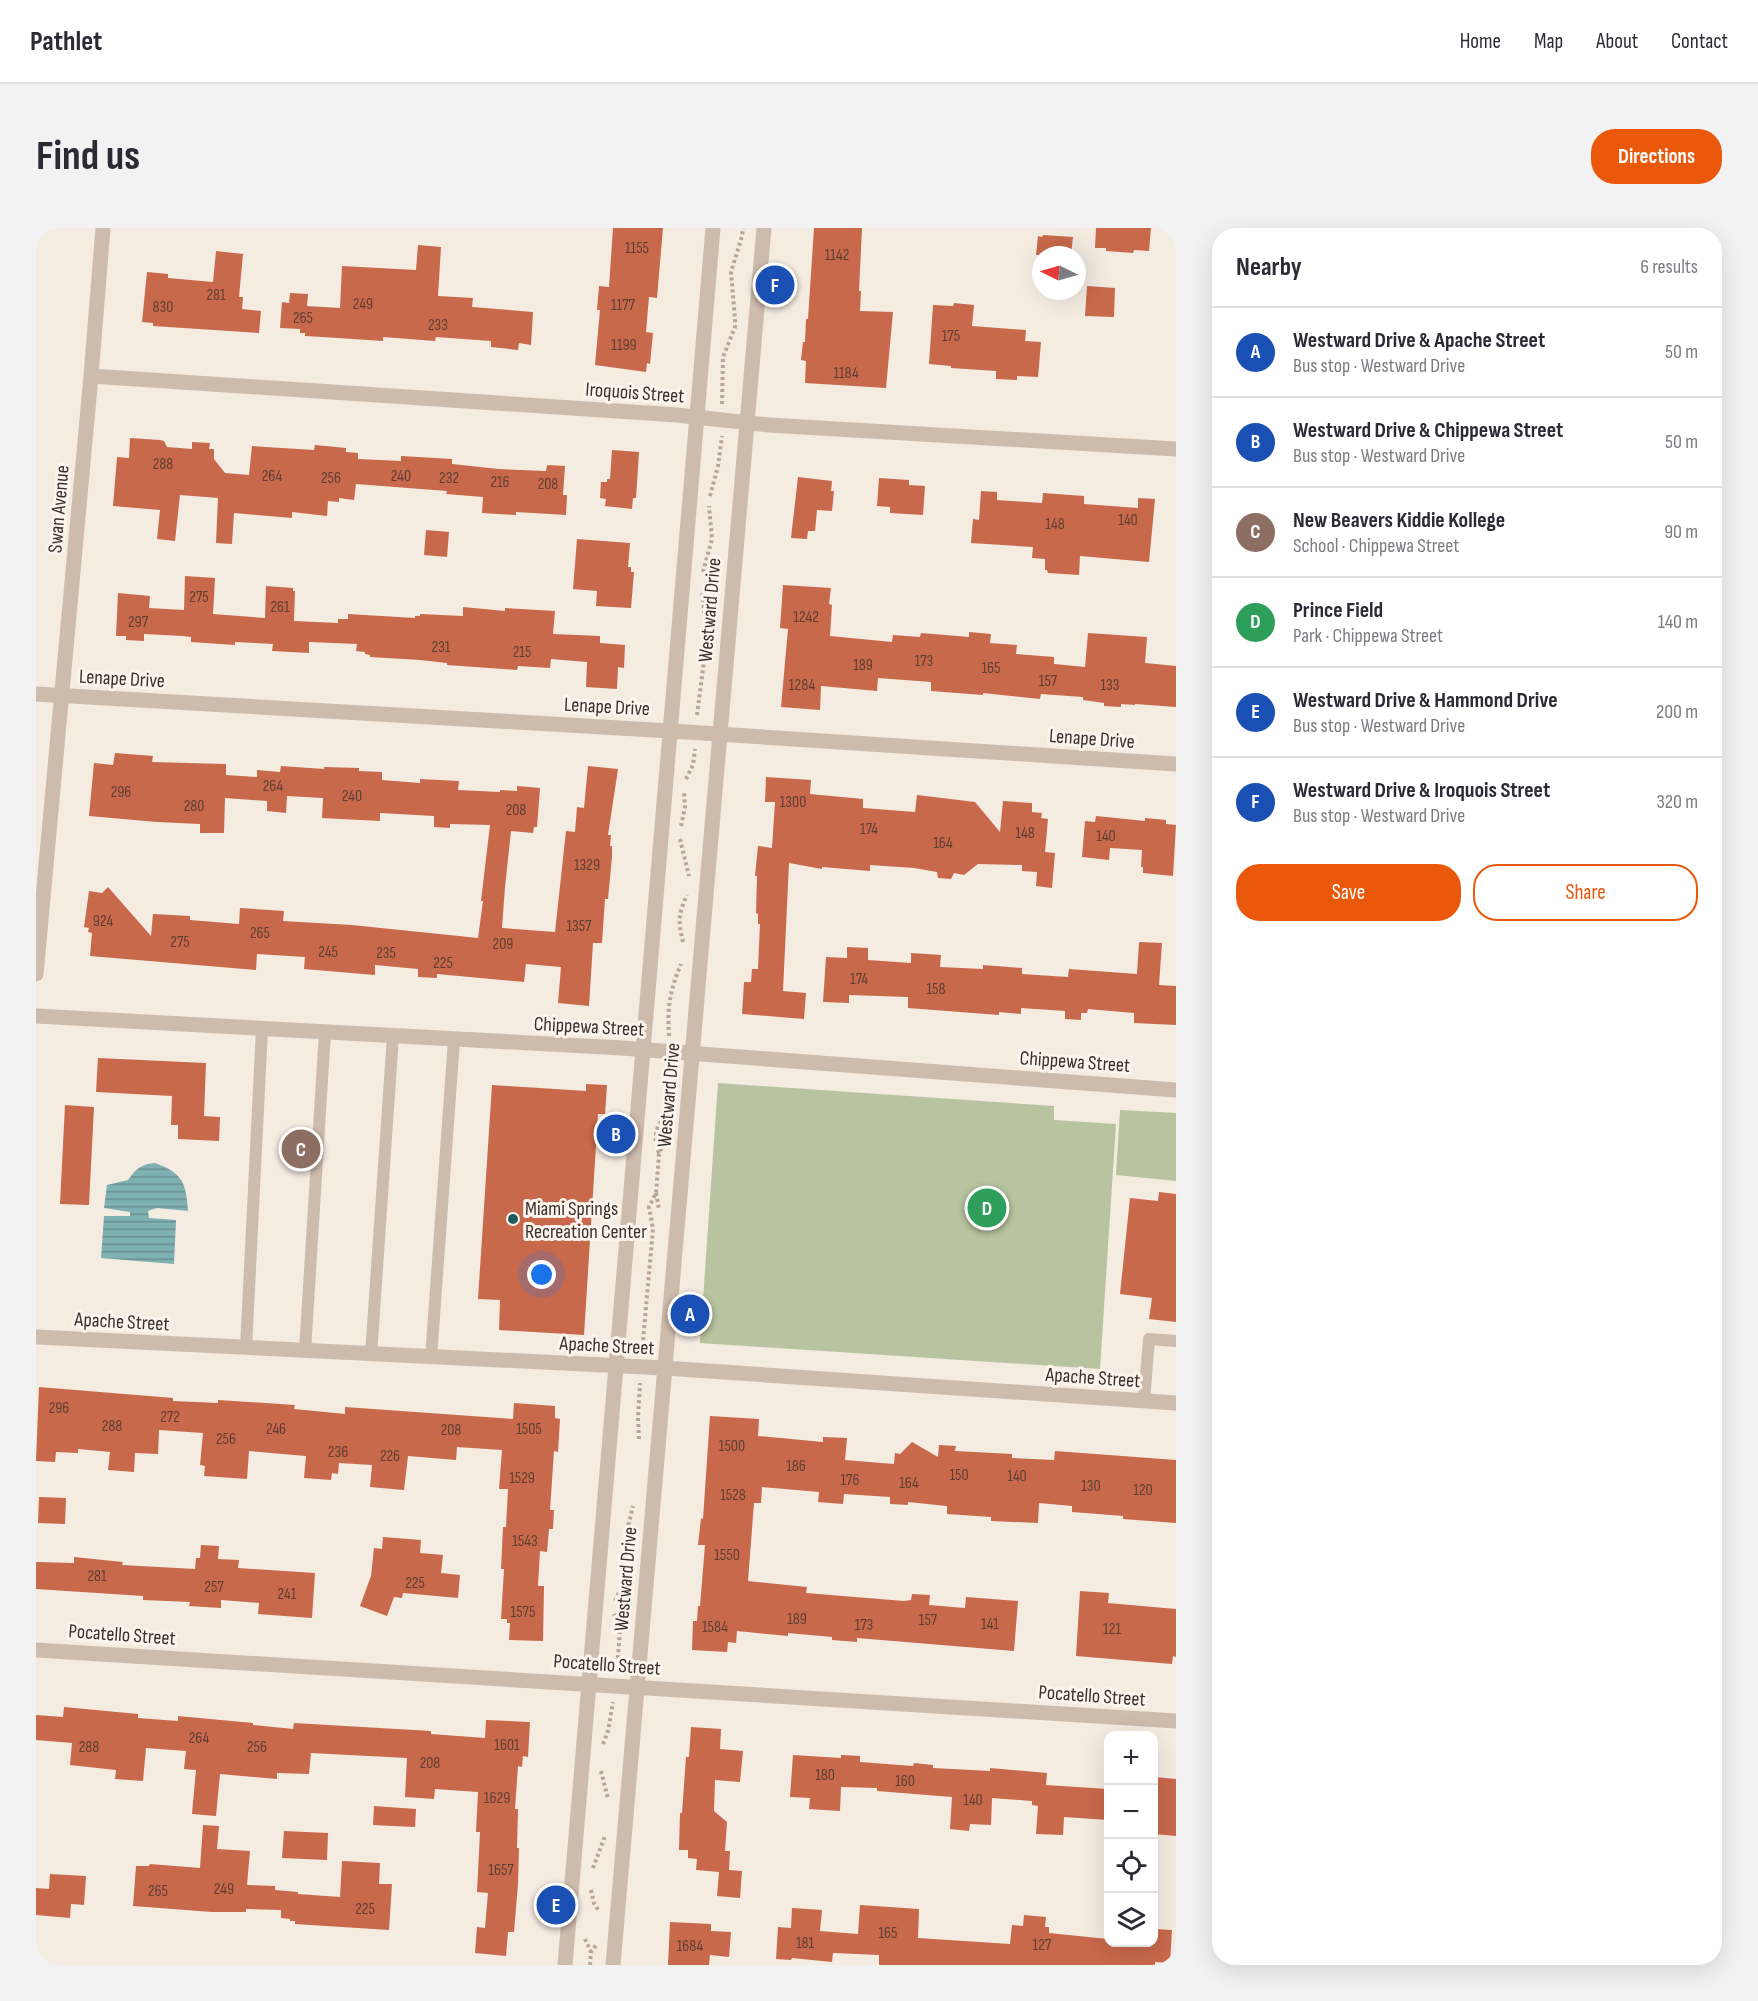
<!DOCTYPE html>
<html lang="en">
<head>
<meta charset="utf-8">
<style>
  body { margin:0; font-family:"Sofia Sans Condensed",sans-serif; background:#f2f2f3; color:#2b2b33 }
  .controls { position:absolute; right:18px; bottom:18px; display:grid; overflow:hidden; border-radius:12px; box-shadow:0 6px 24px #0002 }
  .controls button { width:54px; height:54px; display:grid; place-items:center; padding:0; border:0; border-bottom:2px solid #e1e1e2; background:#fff; color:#2b2b33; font:30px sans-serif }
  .compass { position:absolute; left:996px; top:18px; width:54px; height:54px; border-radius:50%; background:#fff; box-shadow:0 6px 24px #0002; rotate:275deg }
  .you { position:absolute; left:506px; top:1047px; width:21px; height:21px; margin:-15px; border:4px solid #fff; border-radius:50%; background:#1a73e8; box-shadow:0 0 0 9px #1a73e833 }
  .badge { display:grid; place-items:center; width:39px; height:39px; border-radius:50%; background:#ea580c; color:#fff; font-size:20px; font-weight:700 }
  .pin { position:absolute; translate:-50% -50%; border:3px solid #fff; box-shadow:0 2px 6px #0006 }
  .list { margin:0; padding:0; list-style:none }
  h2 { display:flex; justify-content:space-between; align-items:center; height:78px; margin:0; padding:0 24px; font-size:26px }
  h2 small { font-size:20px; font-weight:400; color:#7c7c81 }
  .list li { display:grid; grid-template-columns:39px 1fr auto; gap:18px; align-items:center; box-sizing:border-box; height:90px; padding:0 24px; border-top:2px solid #e1e1e2 }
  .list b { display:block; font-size:22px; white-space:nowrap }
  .list p { margin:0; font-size:20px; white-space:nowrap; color:#7c7c81 }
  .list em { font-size:20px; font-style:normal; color:#7c7c81 }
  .actions { display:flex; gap:12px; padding:18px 24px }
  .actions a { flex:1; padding:14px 0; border:2px solid #ea580c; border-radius:24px; text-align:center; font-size:21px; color:#ea580c }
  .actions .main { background:#ea580c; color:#fff }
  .icon { flex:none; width:33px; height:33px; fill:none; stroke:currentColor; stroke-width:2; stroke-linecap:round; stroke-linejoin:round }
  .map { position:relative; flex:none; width:1140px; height:1737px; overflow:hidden; border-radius:24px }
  header { display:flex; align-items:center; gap:36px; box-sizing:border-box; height:84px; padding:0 30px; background:#fff; border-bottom:2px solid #e1e1e2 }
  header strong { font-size:28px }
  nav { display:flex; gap:33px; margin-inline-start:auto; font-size:21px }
  .intro { display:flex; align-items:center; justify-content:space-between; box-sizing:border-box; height:144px; padding:0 36px }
  h1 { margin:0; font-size:42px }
  .button { padding:15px 27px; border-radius:24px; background:#ea580c; color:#fff; font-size:21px; font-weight:700 }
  main { display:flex; gap:36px; padding:0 36px }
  aside { flex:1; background:#fff; border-radius:24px; box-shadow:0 6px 24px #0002 }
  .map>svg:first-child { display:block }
</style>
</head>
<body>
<header>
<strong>Pathlet</strong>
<nav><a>Home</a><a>Map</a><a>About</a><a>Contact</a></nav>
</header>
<div class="intro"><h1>Find us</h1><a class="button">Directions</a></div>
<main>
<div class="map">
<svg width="1140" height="1737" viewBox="0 0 1140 1737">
  <defs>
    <pattern id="water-rules" width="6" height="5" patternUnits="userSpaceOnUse" patternTransform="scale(1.5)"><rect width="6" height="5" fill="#7fb0b2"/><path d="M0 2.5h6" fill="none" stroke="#699091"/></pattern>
  </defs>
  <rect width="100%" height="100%" fill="#f4ebe1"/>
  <!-- park -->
  <path fill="#b8c4a0" d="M682,855L1018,878V892L1080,896L1064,1141L664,1115Z
    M1084,882L1140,885V953L1080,947Z"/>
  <!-- water -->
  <path fill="url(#water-rules)" d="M119,935C147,945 150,955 152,983L121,980L112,983L113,990L140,992L138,1036L65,1030L68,988H94V984L68,980L71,957L92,952C100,941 105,936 119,935Z"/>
  <!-- building -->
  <path fill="#c8694b" d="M577,0H627L621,70L613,69L610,104L617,105L614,136L611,135L610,144L559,137L564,82H561L563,58L573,59Z
    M778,0H826L823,63H825L824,83L857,84L850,160L769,155L770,133L765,132L767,114H769L770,91H772Z
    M1060,0H1115L1113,23L1098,22L1097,25L1070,23V20H1059Z
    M1007,7L1037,9L1035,27H1000L1002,8L1006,9Z
    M382,17L405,19L402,68L437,70L436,79L497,84L495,117L483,115L482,122L455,119V113L400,109L399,113L347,109V113L302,110L269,108V105H264V101L244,100L246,74L253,75L254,65L272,66L271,78L304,80L306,38L380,42Z
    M180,23L207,26L203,69H207L206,81L225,83L223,105L117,98V95L106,94L111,44L132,46V50L177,54Z
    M1051,58L1079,60L1078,89L1049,88Z
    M918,75L938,77L936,98L990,102L989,113L1005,114L1002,149L981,148V152L960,151V143L915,140V138L893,136L897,77L917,78Z
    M94,210L124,212L128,213L131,219L156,221V214L174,215L173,221H178V231L189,245L213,247L216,218L278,222L279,217L310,220V224L322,225V231L365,233V228L416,231V236L463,241L510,243L511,237L529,238L527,267H531L530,287L480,284V287L446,285L447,269L410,266L411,263L320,256L318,272L303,270V274L292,273L291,288L256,284V290L198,285L196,316L180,315L182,270L144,267L139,313L121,311L124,282L77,278L81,229L93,230Z
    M576,222L603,224L600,270H597L596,281L569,278L570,271L564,270L565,254H571V251H574Z
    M762,249L796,253L795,263H798L796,283L781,282L779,303H772L771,311L755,310Z
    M843,250L873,252V257L889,258L887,287L854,285V279L841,278Z
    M945,263L961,264V272L1006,275L1007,265L1048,268V276L1102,280V270L1119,271L1113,334L1044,328L1043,347L1012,345L1011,342H1009V331L996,330L997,319L935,315L937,291L943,292Z
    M390,302L413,304L411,329L388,327Z
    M541,311L594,315L592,339H595V344H598L595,380L560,378L561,363L537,361Z
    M149,348L179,350L177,386L229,390L230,358L257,360V363H259L258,393L302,395V391H312V386L379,390V388H384V386L427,388V379L469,383V380L519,383L517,406L564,408V415L589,417L588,440L582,439L581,461L550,459L551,434L515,431L514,440L482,438L481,442L411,437V435L384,432L334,429V427L329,426V424L320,423L321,416L273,414V425L236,423L237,416L199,414V417L155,414V409L146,408L108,406V413L90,412V408H80L82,365L114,368L113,380L148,382Z
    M747,357L795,360L793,376L796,377L794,408L856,414L857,407L884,409L885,405L933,409V404L955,406L954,415L981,417L980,426L1018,429V436L1049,439L1052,405L1111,409L1109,435L1140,438V479L1099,476V477L1085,476V479L1068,478V475L1047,472V469L1005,466L1004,471L947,465V467L895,463V454L842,450L841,463L785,458L784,482L745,479L752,401L744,400Z
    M79,525L117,528L116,534L190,536V547L221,549V542L244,544L245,538L288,541V539L323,540V543L346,544V552L384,555V551L423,553L422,562L464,564V562L481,563V558L504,560L501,599H498L497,605L475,603L469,659L466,700L519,704L530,603L539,604L541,579L548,580L552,538L582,541L572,607H575L574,618H576V629L572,671H569L566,715H557L553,778L522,775L525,739L490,736L488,754L401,746V750L382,749V741L339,737V747L268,741L269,729L221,726L220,742L54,728L56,705L52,704L53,700L48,699L53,663L66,665L72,659L115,708L117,686L154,688V692L203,696L204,680L248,683L247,693L316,697L442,710L447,673H445L454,597L414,596V600L398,599V588L344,585V593L286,590L287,570L251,568L250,585L231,583V573L189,570L188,605H164V596L121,594L53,588L58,535L77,537Z
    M730,549L775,552L774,566L827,571V580L879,584L881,567L939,574L964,604L967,573L996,575V584L1006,585L1005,590L1012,591L1009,624L1019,625L1016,660L1000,658L1001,644L986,643V637L942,636L928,647L918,645L915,651L902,650L901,644L878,640L834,637V643L786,639V641L753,635L747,763L770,765L768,791L706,786L708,754H715L716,741H722L724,696H722V686L720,685L721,648H719L722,618L736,620L739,574H729Z
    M1060,588L1109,593V590L1130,592V596L1140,597L1137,648L1107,645V639H1105L1106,622L1074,620L1073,632L1046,629L1049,593L1059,594Z
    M1103,714L1126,715L1123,757L1140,758V797L1098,795V785L1052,781L1051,785H1045V792L1029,791V783L985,780V786L963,784V787L872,780V769L813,767V775L787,774L790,729L811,730V719L832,720V732L875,735V725L905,727L904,739L947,741V737L986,740V746L1032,749L1033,741L1101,746Z
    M62,830L170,835L168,888L184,889L183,913L142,911V897H135L136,868L60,864Z
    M550,856L571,857L569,886H562L548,1107L463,1102L464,1072L442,1071L456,857L550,863Z
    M29,877L58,879L53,977L24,976Z
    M1123,964L1140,966V1094L1113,1091L1116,1070L1084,1066L1094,970L1122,973Z
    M3,1159L137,1170V1173L182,1175V1172L259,1177L258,1181L309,1186V1179L477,1191L478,1175L519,1178V1190L524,1191L522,1224L518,1223L514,1282H518L517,1301H513L511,1324L504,1323L502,1358H508L507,1413L473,1412L474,1395H471V1391H465L468,1341H465L467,1299H470L472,1261H463L466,1222L421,1219L420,1232L372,1228L368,1262L334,1259L336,1237L303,1235L302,1246L296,1245L295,1252L268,1250L270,1228L213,1223L211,1251L168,1248L169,1238L164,1237L167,1205L123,1202L122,1226L99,1225L98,1244L72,1242L74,1224L42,1221V1225L20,1224L19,1234L0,1233Z
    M674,1188L723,1191L722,1208L787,1214V1209L811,1210L809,1232L858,1236L859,1225L864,1226L876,1214L902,1229L903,1217L920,1218L919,1223L976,1226V1230L1018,1232L1019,1223L1140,1232V1295L1087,1291V1288L1036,1284V1278L1003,1275L1002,1295L955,1293V1289L911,1286V1278L872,1274V1277L854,1276V1269L808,1266L807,1276L782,1274L783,1264L726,1259L725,1275H718L712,1353L771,1359L770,1365L868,1373L875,1372L876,1366L894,1367L893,1377L929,1380L930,1369L982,1373L978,1423L821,1410V1414L796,1412V1409L752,1405V1408L701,1403L700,1415L692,1414L691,1424L656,1422L657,1393H661L662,1378H664L669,1317H662L665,1290L667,1291Z
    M3,1269L30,1270L29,1296L2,1295Z
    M347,1309L385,1312L384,1325L407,1327L405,1345L424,1347L422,1370L367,1365L366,1370L358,1369L351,1388L324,1378L335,1348L338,1320L346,1321Z
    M165,1317L183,1318L182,1331L203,1332L202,1340L279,1345L276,1390L222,1386L223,1375L185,1372V1380L153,1378L154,1374L107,1372V1368L0,1361V1334L38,1335V1329L87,1334L86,1337L159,1341L160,1330H164Z
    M1044,1363L1073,1365L1072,1375L1140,1381V1429L1137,1428L1136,1436L1040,1428Z
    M28,1479L102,1486V1490L142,1493V1488L217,1495V1497L257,1501L258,1495L395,1503V1506L449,1510L450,1492L494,1494L492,1529L487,1528L486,1539L482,1538L479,1581H482L481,1620H483L482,1656L478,1704H472L470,1728L439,1725L441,1699L449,1700L452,1665L441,1664L444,1604H440L442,1564L399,1561L398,1571L369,1569L371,1530L275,1525L273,1546L241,1545V1551L184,1546L180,1588L156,1586L160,1542L148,1541L150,1523L110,1520L107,1553L79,1551L80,1542L34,1537L36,1515L0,1512V1487L27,1489Z
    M655,1499L685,1501L684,1521L707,1523L704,1554L679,1552L678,1583L691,1594L689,1623H694L693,1642L706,1643L704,1670L681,1668L683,1644L660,1642L661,1631L652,1630V1622H643L644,1585H646L650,1529H653Z
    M757,1527L805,1530V1527L824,1528V1534L877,1538L878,1535L897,1537V1540L954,1543V1540L1011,1545L1010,1557L1072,1561V1592L1028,1589L1027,1607L1000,1606L1002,1578L996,1577V1573L956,1570L955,1597L934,1596L933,1603L914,1601L916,1569L841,1563V1560L805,1559L804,1583L773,1581L774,1570L754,1569Z
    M1118,1549L1140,1551V1608L1118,1606Z
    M338,1578L380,1581L379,1599L337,1597Z
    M167,1597L183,1598L181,1621L214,1623L211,1657L239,1658V1662L262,1664V1666L304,1669L306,1633L344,1635L343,1656H356L353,1702L259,1696V1693H254V1691L245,1690V1682L210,1681V1684H176L97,1678L100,1638H113L114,1636L164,1640Z
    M248,1603L292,1605L291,1632L246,1630Z
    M14,1646L50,1648L48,1677L35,1676L34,1690L0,1687V1660L13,1661Z
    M824,1677L883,1681L882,1710L974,1716L976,1697L987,1698L988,1687L1010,1689L1009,1699H1013V1705L1072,1711V1714H1118V1701L1136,1702L1134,1735L1119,1734V1737H843V1727L797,1725L796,1734L756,1730L755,1732L740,1731L742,1699L755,1700L756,1680L786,1682L784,1703L822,1706Z
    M634,1694L675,1696V1703L695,1704L693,1729L674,1727L673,1737H632Z"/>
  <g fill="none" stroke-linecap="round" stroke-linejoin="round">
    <!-- path -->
    <path stroke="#b9a596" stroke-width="4" stroke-dasharray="3 3" stroke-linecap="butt" d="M686,176L687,129L699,99V91L695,44L706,8L707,0
      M674,268L682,238L686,208
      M667,344L676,311L673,278
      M661,487L671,410L666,364
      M650,551L657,537L659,521
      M645,598L649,579L648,564
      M644,611L653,648
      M647,714C642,693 642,687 651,667
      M633,808C631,778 634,763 645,736
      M631,903L627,891L632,839
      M623,925C618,912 618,902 627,891
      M620,965L623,981
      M606,1124L617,1001L613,979L620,965L623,926L629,913
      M603,1211L602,1190L604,1155
      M579,1373L587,1357L591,1303L597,1278
      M578,1386L584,1402
      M581,1442L584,1402L587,1394
      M567,1516L572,1503L577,1474
      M565,1543L572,1571
      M557,1640L569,1608
      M555,1662L558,1675L563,1683
      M549,1711L555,1724
      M554,1737L555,1724L561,1716"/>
    <!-- service -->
    <path stroke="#cdbbac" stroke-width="12" d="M210,1120L226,801
      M269,1123L289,804
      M335,1127L357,808
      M395,1130L418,812
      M1108,1173L1113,1111L1140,1113"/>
    <!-- minor -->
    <path stroke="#cdbbac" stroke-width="15" d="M55,148L641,187L733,197L1140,221
      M635,503L1140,536
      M0,746L55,148L67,0
      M0,788L586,820L1140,862
      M0,1109L628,1140L1140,1175
      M0,1422L1140,1493"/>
    <!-- tertiary -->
    <path stroke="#cdbbac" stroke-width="15" d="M0,466L635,503
      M529,1737L677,0
      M577,1737L728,0"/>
  </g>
  <!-- markers -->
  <circle fill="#1f5a5e" stroke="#fbf5ee" stroke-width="2" cx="477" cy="991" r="6"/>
  <g text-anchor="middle" stroke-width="6" stroke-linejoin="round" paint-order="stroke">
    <!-- number labels -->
    <g font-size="16" fill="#5e3e33">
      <text x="601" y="25">1155</text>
      <text x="801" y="32">1142</text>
      <text x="180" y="72">281</text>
      <text x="327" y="81">249</text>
      <text x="587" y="82">1177</text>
      <text x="127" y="84">830</text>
      <text x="267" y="95">265</text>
      <text x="402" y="102">233</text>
      <text x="915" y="113">175</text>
      <text x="588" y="122">1199</text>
      <text x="810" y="150">1184</text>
      <text x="127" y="241">288</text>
      <text x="236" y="253">264</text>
      <text x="365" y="253">240</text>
      <text x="295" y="255">256</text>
      <text x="413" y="255">232</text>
      <text x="464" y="259">216</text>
      <text x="512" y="261">208</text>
      <text x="1092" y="297">140</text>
      <text x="1019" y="301">148</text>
      <text x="163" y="374">275</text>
      <text x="244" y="384">261</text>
      <text x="770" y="394">1242</text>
      <text x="102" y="399">297</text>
      <text x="405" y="424">231</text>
      <text x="486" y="429">215</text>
      <text x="888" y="438">173</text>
      <text x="827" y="442">189</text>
      <text x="955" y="445">165</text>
      <text x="1012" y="458">157</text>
      <text x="766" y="462">1284</text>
      <text x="1074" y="462">133</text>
      <text x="237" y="563">264</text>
      <text x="85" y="569">296</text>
      <text x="316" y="573">240</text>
      <text x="757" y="579">1300</text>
      <text x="158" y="583">280</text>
      <text x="480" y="587">208</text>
      <text x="833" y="606">174</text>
      <text x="989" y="610">148</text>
      <text x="1070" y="613">140</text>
      <text x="907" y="620">164</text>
      <text x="551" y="642">1329</text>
      <text x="67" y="698">924</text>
      <text x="543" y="703">1357</text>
      <text x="224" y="710">265</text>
      <text x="144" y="719">275</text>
      <text x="467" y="721">209</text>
      <text x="292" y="729">245</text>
      <text x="350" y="730">235</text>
      <text x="407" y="740">225</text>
      <text x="823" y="756">174</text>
      <text x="900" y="766">158</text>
      <text x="23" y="1185">296</text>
      <text x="134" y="1194">272</text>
      <text x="76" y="1203">288</text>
      <text x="240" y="1206">246</text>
      <text x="493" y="1206">1505</text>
      <text x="415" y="1207">208</text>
      <text x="190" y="1216">256</text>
      <text x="696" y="1223">1500</text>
      <text x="302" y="1229">236</text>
      <text x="354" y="1233">226</text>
      <text x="760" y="1243">186</text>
      <text x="923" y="1252">150</text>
      <text x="981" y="1253">140</text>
      <text x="486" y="1255">1529</text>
      <text x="814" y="1257">176</text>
      <text x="873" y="1260">164</text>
      <text x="1055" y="1263">130</text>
      <text x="1107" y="1267">120</text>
      <text x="697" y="1272">1528</text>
      <text x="489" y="1318">1543</text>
      <text x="691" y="1332">1550</text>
      <text x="61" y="1353">281</text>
      <text x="379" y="1360">225</text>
      <text x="178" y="1364">257</text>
      <text x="251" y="1371">241</text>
      <text x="487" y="1389">1575</text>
      <text x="761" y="1396">189</text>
      <text x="892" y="1397">157</text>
      <text x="954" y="1401">141</text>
      <text x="828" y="1402">173</text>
      <text x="679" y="1404">1584</text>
      <text x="1076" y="1406">121</text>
      <text x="163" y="1515">264</text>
      <text x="471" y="1522">1601</text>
      <text x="53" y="1524">288</text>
      <text x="221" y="1524">256</text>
      <text x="394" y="1540">208</text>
      <text x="789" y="1552">180</text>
      <text x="869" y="1558">160</text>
      <text x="461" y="1575">1629</text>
      <text x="937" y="1577">140</text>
      <text x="465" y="1647">1657</text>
      <text x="188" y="1666">249</text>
      <text x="122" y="1668">265</text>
      <text x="329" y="1686">225</text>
      <text x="852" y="1710">165</text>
      <text x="769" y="1720">181</text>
      <text x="1006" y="1722">127</text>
      <text x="654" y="1723">1684</text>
    </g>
    <!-- street labels -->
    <g font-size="20" fill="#3b302b" stroke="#fbf5ee">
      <text transform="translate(599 164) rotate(4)" y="7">Iroquois Street</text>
      <text transform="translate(22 281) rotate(-85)" y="7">Swan Avenue</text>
      <text transform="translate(673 382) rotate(-85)" y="7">Westward Drive</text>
      <text transform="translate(86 450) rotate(3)" y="7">Lenape Drive</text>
      <text transform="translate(571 478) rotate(3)" y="7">Lenape Drive</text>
      <text transform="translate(1056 510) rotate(4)" y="7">Lenape Drive</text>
      <text transform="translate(553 798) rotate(3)" y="7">Chippewa Street</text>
      <text transform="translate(1039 833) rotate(4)" y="7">Chippewa Street</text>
      <text transform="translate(632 867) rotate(-85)" y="7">Westward Drive</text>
      <text transform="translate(86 1093) rotate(3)" y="7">Apache Street</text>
      <text transform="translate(571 1117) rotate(3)" y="7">Apache Street</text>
      <text transform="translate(1057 1149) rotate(4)" y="7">Apache Street</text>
      <text transform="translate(589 1351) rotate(-85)" y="7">Westward Drive</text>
      <text transform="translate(86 1406) rotate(4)" y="7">Pocatello Street</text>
      <text transform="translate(571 1436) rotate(4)" y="7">Pocatello Street</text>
      <text transform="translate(1056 1467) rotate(4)" y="7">Pocatello Street</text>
    </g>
    <!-- poi labels -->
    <g font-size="20" fill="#3b302b" stroke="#fbf5ee" text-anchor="start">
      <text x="489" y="987">Miami Springs<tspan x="489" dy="23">Recreation Center</tspan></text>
    </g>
  </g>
</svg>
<div class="controls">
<button>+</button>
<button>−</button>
<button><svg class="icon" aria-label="locate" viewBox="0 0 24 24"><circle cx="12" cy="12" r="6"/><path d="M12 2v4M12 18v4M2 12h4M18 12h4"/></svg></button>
<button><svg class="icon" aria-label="layers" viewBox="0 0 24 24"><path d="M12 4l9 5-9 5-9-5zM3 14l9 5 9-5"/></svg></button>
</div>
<svg class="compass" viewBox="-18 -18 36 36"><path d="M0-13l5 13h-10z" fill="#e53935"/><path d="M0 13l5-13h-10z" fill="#7c7c81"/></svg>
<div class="you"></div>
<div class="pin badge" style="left:654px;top:1086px;background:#1a4fb4">A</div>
<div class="pin badge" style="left:580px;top:906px;background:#1a4fb4">B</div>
<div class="pin badge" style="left:265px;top:921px;background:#8d6e63">C</div>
<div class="pin badge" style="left:951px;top:980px;background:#2e9e5b">D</div>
<div class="pin badge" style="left:520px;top:1677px;background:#1a4fb4">E</div>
<div class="pin badge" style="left:739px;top:57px;background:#1a4fb4">F</div>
</div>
<aside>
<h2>Nearby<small>6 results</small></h2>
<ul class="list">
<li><span class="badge" style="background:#1a4fb4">A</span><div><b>Westward Drive &amp; Apache Street</b><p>Bus stop · Westward Drive</p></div><em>50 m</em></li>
<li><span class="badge" style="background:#1a4fb4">B</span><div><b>Westward Drive &amp; Chippewa Street</b><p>Bus stop · Westward Drive</p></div><em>50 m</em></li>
<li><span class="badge" style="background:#8d6e63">C</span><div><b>New Beavers Kiddie Kollege</b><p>School · Chippewa Street</p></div><em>90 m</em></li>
<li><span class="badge" style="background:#2e9e5b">D</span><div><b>Prince Field</b><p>Park · Chippewa Street</p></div><em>140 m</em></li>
<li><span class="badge" style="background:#1a4fb4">E</span><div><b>Westward Drive &amp; Hammond Drive</b><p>Bus stop · Westward Drive</p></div><em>200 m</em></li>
<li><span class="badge" style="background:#1a4fb4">F</span><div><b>Westward Drive &amp; Iroquois Street</b><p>Bus stop · Westward Drive</p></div><em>320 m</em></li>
</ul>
<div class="actions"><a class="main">Save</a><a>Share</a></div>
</aside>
</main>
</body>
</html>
